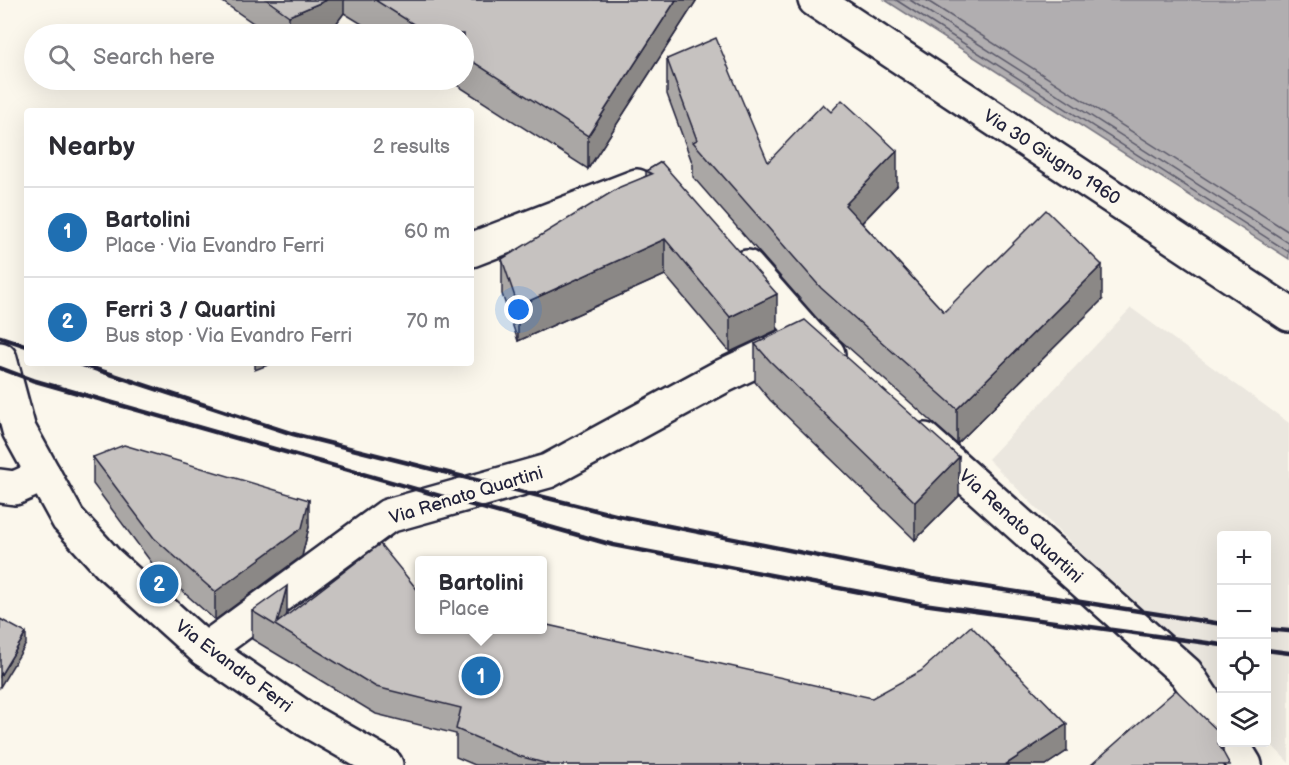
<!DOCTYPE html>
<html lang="en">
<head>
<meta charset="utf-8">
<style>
  body { margin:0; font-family:"Balsamiq Sans",sans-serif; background:#f2f2f3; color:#2b2b33 }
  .controls { position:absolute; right:18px; bottom:18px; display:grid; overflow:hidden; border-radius:6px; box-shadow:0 6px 24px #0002 }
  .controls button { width:54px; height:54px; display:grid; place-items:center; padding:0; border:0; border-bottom:2px solid #e1e1e2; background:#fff; color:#2b2b33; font:30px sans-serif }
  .you { position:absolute; left:519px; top:310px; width:21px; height:21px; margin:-15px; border:4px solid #fff; border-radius:50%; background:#1a73e8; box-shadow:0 0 0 9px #1a73e833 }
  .badge { display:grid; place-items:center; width:39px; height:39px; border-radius:50%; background:#1f6fb2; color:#fff; font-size:20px; font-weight:700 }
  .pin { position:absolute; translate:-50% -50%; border:3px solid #fff; box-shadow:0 2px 6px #0006 }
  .popup { position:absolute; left:415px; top:556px; width:132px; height:78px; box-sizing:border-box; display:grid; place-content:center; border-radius:6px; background:#fff; filter:drop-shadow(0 2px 4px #0005); font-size:20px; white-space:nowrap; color:#7c7c81 }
  .popup b { font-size:22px; color:#2b2b33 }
  .popup::after { content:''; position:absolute; left:50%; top:100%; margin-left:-12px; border:12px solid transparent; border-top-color:#fff }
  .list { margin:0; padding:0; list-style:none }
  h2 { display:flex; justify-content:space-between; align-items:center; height:78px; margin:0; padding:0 24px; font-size:26px }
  h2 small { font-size:20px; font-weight:400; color:#7c7c81 }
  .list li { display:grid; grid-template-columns:39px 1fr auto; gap:18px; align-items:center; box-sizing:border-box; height:90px; padding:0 24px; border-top:2px solid #e1e1e2 }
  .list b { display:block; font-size:22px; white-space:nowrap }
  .list p { margin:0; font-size:20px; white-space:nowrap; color:#7c7c81 }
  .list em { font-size:20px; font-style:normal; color:#7c7c81 }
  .icon { flex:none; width:33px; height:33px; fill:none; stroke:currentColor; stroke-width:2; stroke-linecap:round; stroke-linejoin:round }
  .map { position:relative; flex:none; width:1289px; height:765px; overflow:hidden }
  .search { position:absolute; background:#fff; box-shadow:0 6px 24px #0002; left:24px; top:24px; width:450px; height:66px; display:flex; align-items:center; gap:15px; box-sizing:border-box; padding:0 21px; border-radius:33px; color:#7c7c81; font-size:22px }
  .panel { position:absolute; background:#fff; box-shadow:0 6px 24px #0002; left:24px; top:108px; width:450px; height:258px; border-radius:6px }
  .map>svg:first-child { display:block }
</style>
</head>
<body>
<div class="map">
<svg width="1289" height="765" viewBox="0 0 1289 765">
  <rect width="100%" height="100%" fill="#fbf7ec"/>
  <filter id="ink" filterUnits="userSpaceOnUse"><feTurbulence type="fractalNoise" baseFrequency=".0167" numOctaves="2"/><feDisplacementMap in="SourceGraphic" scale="12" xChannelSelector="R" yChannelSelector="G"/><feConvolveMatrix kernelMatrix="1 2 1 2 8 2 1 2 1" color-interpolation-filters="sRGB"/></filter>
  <g filter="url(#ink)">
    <!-- built -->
    <path fill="#ebe7df" d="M1131,308L1289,423V763L1267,740L1266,536H1222L1221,695L988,459Z"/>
    <!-- water -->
    <path fill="#b1aeb0" stroke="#787681" stroke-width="1.5" d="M885,0H1289V259Z"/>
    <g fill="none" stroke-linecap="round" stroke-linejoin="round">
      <!-- shore -->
      <path stroke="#5b5a6a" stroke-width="1.5" d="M896,0L1289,252
        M910,0L1289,243
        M926,0L1289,232"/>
      <defs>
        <path id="street" d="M471,250L637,186
          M747,267L808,336L828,354
          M925,440L1186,673L1222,728
          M0,486L15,488L44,475
          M205,650L388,516L548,471L721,377L795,342
          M1231,742L1245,765"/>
        <path id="primary" d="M815,0L1289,314
          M0,359L19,430L68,519L108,563L205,650L307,720L386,765"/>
      </defs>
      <!-- street casing -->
      <use href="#street" stroke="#22223b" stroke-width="38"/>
      <!-- primary casing -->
      <use href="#primary" stroke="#22223b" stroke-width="38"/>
      <!-- street -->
      <use href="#street" stroke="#fbf7ec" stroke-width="33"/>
      <!-- primary -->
      <use href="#primary" stroke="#fbf7ec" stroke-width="33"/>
      <!-- rail -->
      <path stroke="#22223b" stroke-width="4.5" d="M0,337L27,346
        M77,363L293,434L619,516L933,579L1222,624
        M0,368L32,380L613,545L923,604L1222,645
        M1266,629L1289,631
        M1266,650L1289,653"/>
    </g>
    <!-- wall -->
    <path fill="#aaa7a5" stroke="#22223b" stroke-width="1.5" d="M220,0H696V1L588,169L449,80H464V34H378L344,13L330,32L323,34H269Z
      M667,59L768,162L897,186L862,223L944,312L1102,300L957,444L821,323L693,177V165L667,94Z
      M661,162L777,330L730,352L665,275L518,341L502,294V259L646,176V171Z
      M755,344L959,496L915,540L770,400L755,382Z
      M93,457L309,527L302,556L215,620L154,566L93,484Z
      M252,611L287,613L286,616L420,630L1067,751L1046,765H475L456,757V734L376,714L252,639Z"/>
    <!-- shaded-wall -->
    <path fill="#8b8886" stroke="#22223b" stroke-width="1.5" d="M327,0H344V13L330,32L323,34H289V16Z
      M676,0H696V1L588,169V136Z
      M897,151V186L845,240V205Z
      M665,239V275L518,341V306Z
      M1102,265V300L957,444V409Z
      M777,294V330L730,352V317Z
      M255,363H273L255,370Z
      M959,457V496L915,540V502Z
      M309,500V527L302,556L215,620V592Z
      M287,586V613L283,630L277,623Z
      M26,633V644L0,687V676Z
      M1067,724V751L1046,765H1005Z
      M1221,740V742H1223V765L1218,743Z"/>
    <!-- building -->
    <path fill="#c6c2c0" stroke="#22223b" stroke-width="1.5" d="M267,0H327L289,16Z
      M375,0H676L588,136L464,56V34H429Z
      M716,38L768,162L823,104L831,112L842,100L897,151L845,205L944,312L1046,210L1102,265L957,409L821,288L693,142L697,140L667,59Z
      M661,162L777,294L730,317L665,239L518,306L502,259L620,187L652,174L646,171Z
      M805,320L959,457L915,502L770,361L755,344Z
      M124,445L309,500L302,528L215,592L154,538L93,457Z
      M380,544L420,593V630H543V624L872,698L921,671L971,626L1067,724L1005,765H551L519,756L456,729L461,708L376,687L252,611L287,586L277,623Z
      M0,619L26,633L0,676Z
      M1176,690L1221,734V740L1218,743L1230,765H1091Z"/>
  </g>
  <g text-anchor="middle" stroke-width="6" stroke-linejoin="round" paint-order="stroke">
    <!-- street labels -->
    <g font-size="18" fill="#22223b" stroke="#fbf7ec">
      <text transform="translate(1052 157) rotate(33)" y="6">Via 30 Giugno 1960</text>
      <text transform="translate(466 495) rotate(-17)" y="6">Via Renato Quartini</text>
      <text transform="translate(1021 526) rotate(42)" y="6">Via Renato Quartini</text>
      <text transform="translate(234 666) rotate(37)" y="6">Via Evandro Ferri</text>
    </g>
  </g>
</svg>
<div class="controls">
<button>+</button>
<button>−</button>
<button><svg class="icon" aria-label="locate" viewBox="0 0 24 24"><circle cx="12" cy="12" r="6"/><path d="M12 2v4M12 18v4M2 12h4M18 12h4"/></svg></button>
<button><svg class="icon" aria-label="layers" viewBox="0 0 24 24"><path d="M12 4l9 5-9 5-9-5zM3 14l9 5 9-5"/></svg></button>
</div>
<div class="you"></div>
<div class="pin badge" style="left:481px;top:676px">1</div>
<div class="popup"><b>Bartolini</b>Place</div>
<div class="pin badge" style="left:159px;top:584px">2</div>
<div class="search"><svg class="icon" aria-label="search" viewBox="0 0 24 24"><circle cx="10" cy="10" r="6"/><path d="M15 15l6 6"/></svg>Search here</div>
<section class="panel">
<h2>Nearby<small>2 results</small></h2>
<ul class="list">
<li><span class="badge">1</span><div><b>Bartolini</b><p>Place · Via Evandro Ferri</p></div><em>60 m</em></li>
<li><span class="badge">2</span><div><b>Ferri 3 / Quartini</b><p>Bus stop · Via Evandro Ferri</p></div><em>70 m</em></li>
</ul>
</section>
</div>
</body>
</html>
